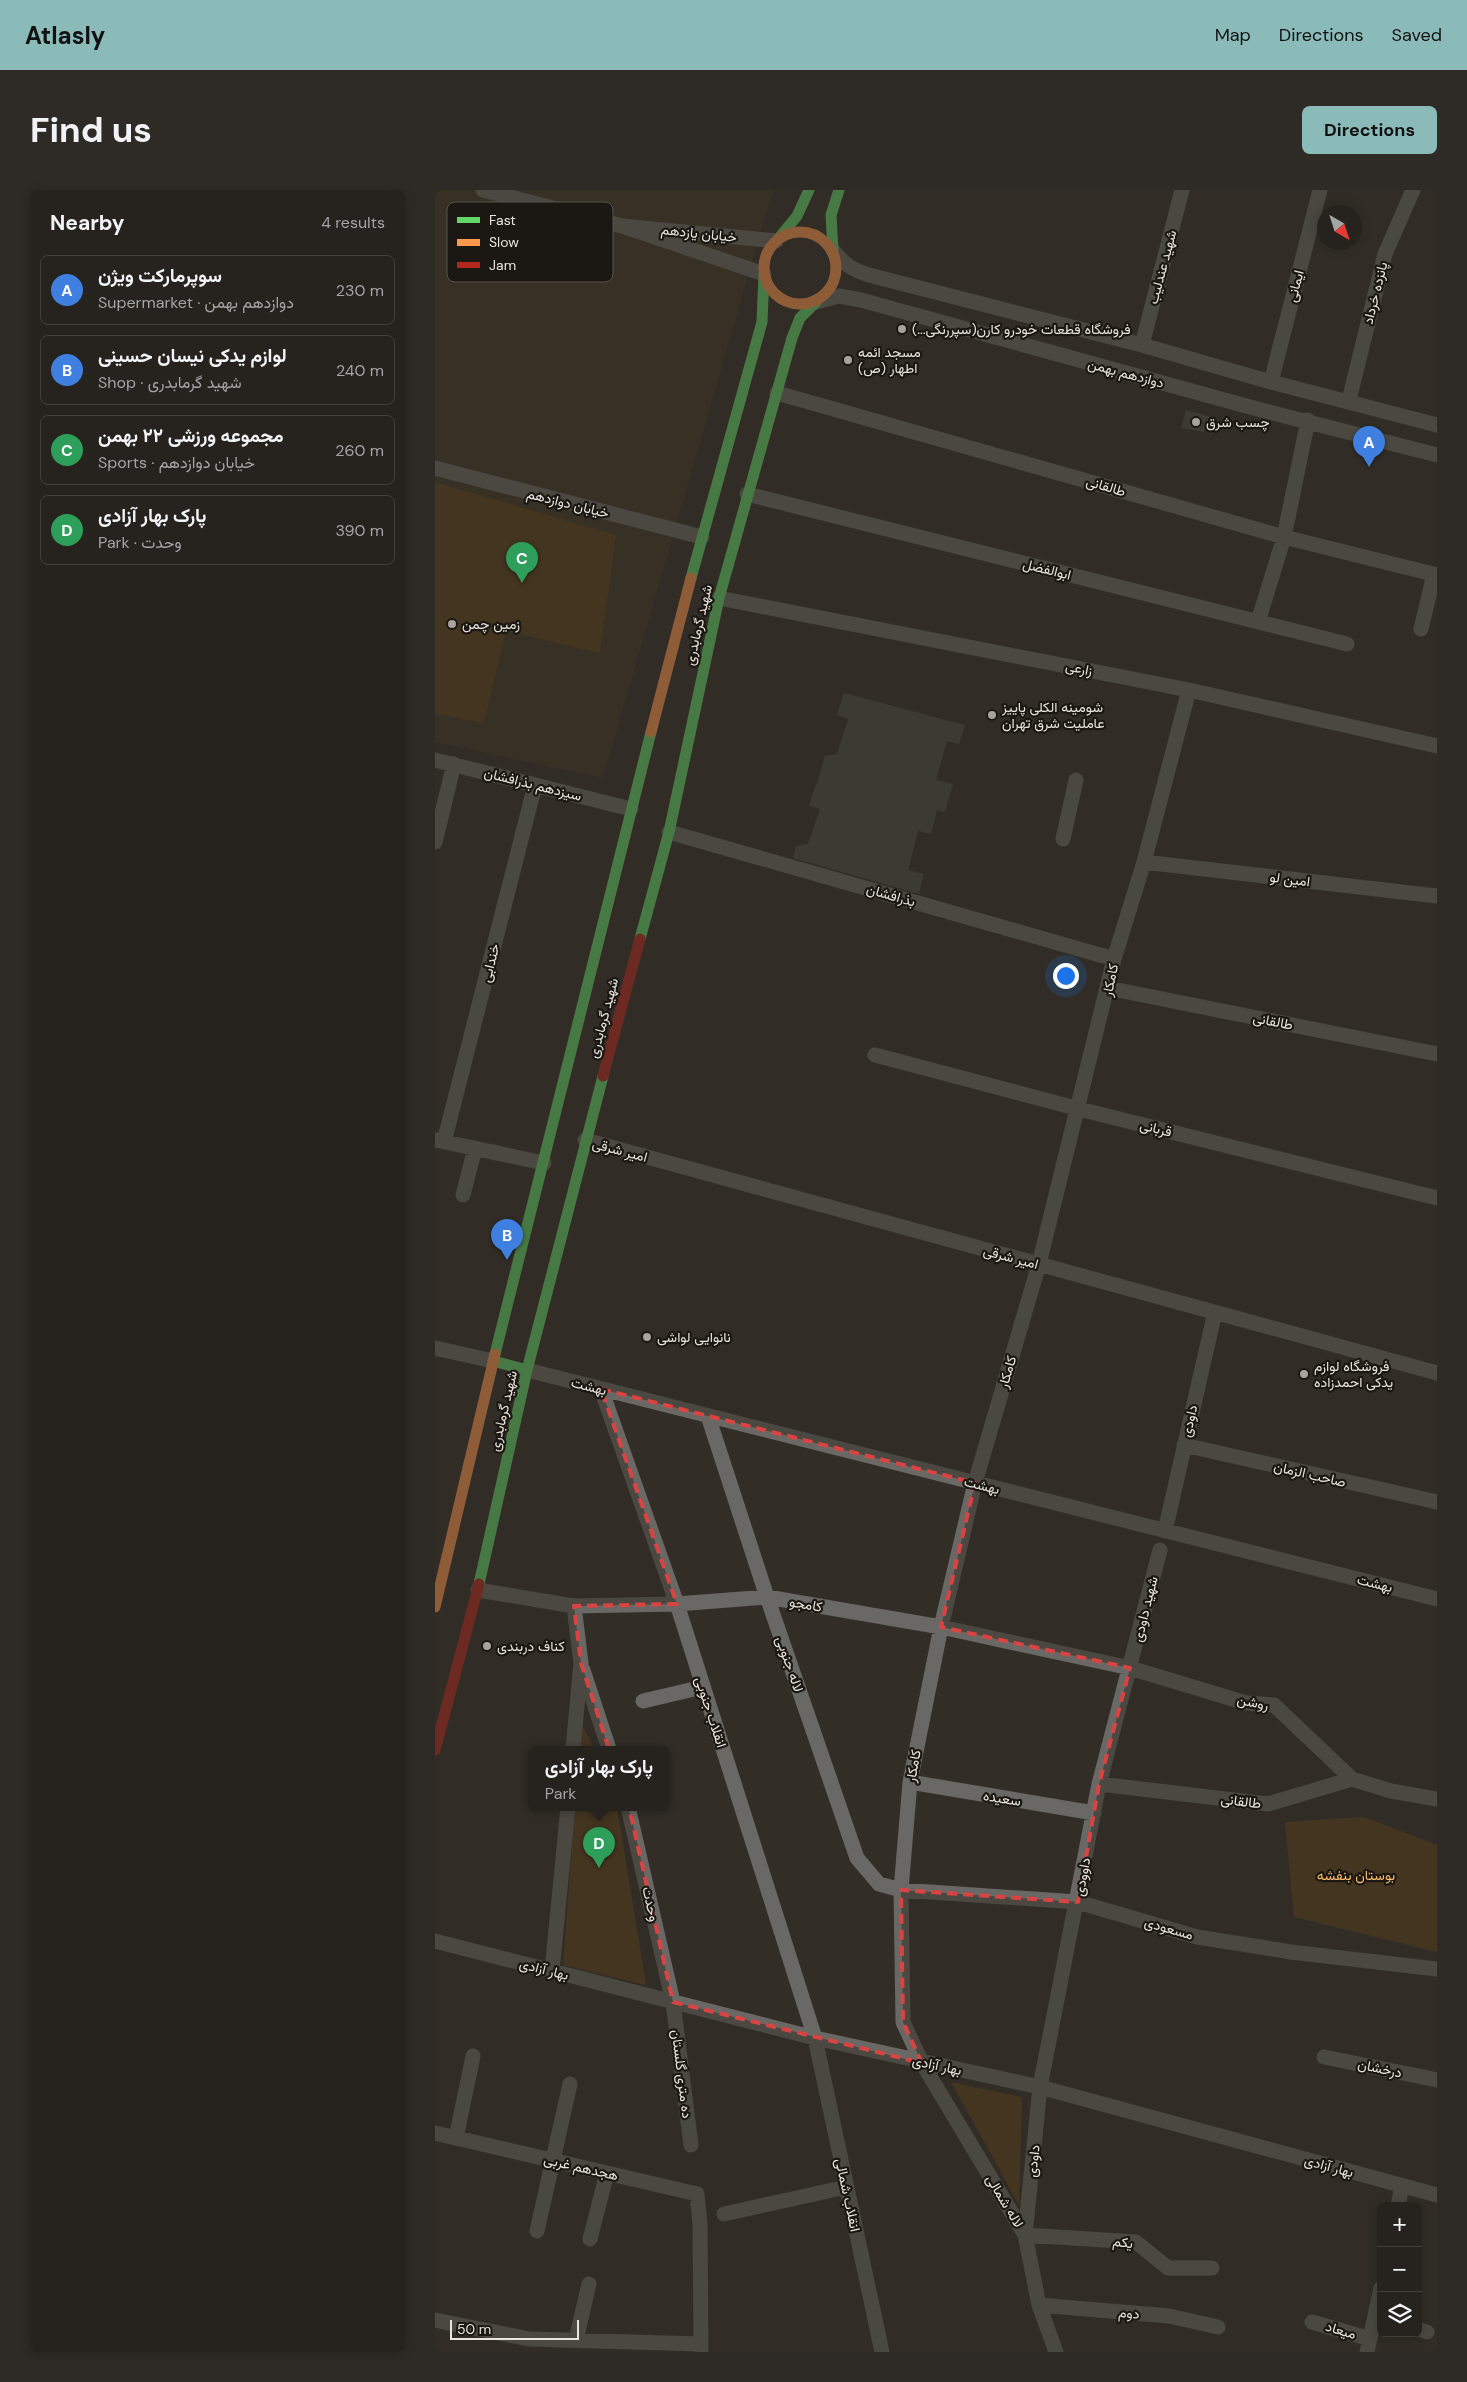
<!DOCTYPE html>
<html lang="en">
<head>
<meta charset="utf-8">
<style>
  body { margin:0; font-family:"DM Sans",Vazirmatn,sans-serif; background:#2e2a26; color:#f1f3f6 }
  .controls { position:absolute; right:15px; bottom:15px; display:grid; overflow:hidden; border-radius:8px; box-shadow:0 2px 12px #0003 }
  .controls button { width:45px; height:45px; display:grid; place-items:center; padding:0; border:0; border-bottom:1px solid #423f3b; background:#26221d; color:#f1f3f6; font:25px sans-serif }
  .compass { position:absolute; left:882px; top:15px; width:45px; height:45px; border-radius:50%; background:#26221d; box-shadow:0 2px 12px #0003; rotate:141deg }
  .scale { position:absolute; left:15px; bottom:12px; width:129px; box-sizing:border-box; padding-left:5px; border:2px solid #e9e3dd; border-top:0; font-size:14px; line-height:18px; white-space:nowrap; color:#e9e3dd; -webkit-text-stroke:4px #1b1712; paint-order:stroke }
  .you { position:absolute; left:630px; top:785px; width:18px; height:18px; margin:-12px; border:4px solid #fff; border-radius:50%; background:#1a73e8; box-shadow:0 0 0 8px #1a73e833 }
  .badge { display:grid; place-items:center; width:32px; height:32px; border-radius:50%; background:#8bbbb9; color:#fff; font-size:16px; font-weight:700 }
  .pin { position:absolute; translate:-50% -41px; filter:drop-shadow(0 1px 2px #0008) }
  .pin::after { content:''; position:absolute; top:26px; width:18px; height:15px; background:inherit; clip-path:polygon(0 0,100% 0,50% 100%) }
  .popup { position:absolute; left:93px; top:1556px; width:142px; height:65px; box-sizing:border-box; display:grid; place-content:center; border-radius:8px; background:#26221d; filter:drop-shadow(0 1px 4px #0005); font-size:16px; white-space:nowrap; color:#a4a4a4 }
  .popup b { font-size:19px; color:#f1f3f6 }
  .popup::after { content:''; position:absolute; left:50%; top:100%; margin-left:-10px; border:10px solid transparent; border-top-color:#26221d }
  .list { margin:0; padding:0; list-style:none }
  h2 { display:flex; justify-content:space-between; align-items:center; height:65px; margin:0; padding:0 20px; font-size:21px }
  h2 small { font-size:16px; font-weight:400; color:#a4a4a4 }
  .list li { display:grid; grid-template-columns:32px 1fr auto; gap:15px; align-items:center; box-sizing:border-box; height:70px; margin:0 10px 10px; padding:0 10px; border:1px solid #423f3b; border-radius:8px }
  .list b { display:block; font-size:19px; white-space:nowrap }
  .list p { margin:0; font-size:16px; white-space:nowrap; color:#a4a4a4 }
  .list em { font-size:16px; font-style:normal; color:#a4a4a4 }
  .icon { flex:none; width:28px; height:28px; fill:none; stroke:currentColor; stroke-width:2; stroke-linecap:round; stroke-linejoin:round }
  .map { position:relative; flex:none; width:1002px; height:2162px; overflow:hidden; border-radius:8px }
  header { display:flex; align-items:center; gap:30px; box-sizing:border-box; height:70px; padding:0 25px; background:#8bbbb9; color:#111 }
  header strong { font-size:24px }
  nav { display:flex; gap:28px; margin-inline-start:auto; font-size:18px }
  .intro { display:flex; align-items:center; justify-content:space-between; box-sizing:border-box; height:120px; padding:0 30px }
  h1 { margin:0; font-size:35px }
  .button { padding:12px 22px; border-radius:8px; background:#8bbbb9; color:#111; font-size:18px; font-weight:700 }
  main { display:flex; gap:30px; padding:0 30px }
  aside { flex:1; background:#26221d; border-radius:8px; box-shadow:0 2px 12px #0003 }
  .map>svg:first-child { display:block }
</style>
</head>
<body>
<header>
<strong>Atlasly</strong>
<nav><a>Map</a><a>Directions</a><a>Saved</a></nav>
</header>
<div class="intro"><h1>Find us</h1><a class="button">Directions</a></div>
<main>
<aside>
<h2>Nearby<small>4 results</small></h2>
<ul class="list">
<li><span class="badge" style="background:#3f7fe0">A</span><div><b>سوپرمارکت ویژن</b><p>Supermarket · دوازدهم بهمن</p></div><em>230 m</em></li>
<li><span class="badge" style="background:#3f7fe0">B</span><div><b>لوازم یدکی نیسان حسینی</b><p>Shop · شهید گرمابدری</p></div><em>240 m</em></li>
<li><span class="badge" style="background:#2e9e5b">C</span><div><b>مجموعه ورزشی ۲۲ بهمن</b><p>Sports · خیابان دوازدهم</p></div><em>260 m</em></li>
<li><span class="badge" style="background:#2e9e5b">D</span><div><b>پارک بهار آزادی</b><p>Park · وحدت</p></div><em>390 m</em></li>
</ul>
</aside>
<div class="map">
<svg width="1002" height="2162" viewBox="0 0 1002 2162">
  <rect width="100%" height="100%" fill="#322d27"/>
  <!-- built -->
  <path fill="#3f3324" d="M0,0H338L168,588L0,552Z"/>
  <!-- green -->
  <path fill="#5c3f19" d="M0,292L181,345L165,463L71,441L49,533L0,524Z
    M145,1530L159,1559H143Z
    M140,1617H182L211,1795L128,1775Z
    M929,1627L1002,1655V1762L859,1727L850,1632Z
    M516,1892L587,1907L584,2015Z"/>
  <!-- building -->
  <path fill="#4d4944" d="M751,220L776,227L769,242L746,238Z
    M409,503L530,535L524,554L512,551L501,590L518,594L510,622L502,620L496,644L483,641L473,680L489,684L484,704L358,668L361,656L373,654L385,619L374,616L381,593L382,594L390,566L402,564L413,529L402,525Z"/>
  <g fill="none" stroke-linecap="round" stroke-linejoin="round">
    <!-- street -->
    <path stroke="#6a6864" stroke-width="15" d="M48,0L187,36
      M398,60C408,74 418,80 434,85L707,155L836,192L1002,235
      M329,84L187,36L341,51
      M381,112L404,106L426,110L815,217L1002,265
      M707,155L747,0
      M836,192L885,0
      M342,203L849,347L1002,385
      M914,210L950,64L978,0
      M0,278L267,347
      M312,304L912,454
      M284,408L754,500L1002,556
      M823,432L849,347L873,230
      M986,439L999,384
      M0,570L196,619
      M234,642L679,769
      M628,649L641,590
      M0,652L19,574
      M709,672L1002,706
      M673,798L1002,864
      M440,865L644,919L1002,1008
      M1,950L109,973
      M150,950L1002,1183
      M9,952L100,595
      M28,1005L40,958
      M0,1158L58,1171
      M92,1180L1002,1409
      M166,1199L242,1414L380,1848L447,2162
      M273,1226L332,1407L422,1668L444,1694L466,1700L643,1712L762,1747L856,1762L1002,1779
      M749,1255L1002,1312
      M730,1341L780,1122
      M43,1400L139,1416L242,1414L332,1407L506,1437L695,1478L811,1513L839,1515L917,1589
      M148,1480L174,1559
      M208,1511L268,1497
      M138,1559L146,1473L139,1416
      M475,1592L659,1623
      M664,1594L833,1614L917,1589L956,1601L1002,1609
      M193,1617L238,1812L256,1955
      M0,1751L380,1848L605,1897L1002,2005
      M117,1781L133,1617
      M889,1867L1002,1890
      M0,1943L262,2004L265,2034L266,2162
      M21,1948L38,1866
      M963,2016L967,1996
      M289,2024L411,1997
      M102,2041L135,1894
      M590,2045L605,1897L664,1594L725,1360
      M590,2045L701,2052L733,2078H777
      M155,2049L172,1983
      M604,2115L734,2126L783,2137
      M0,2130L94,2149L266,2154
      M877,2132L935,2149
      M983,2139L992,2142
      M141,2150L154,2094
      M621,2162L604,2115L590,2045L487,1873L468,1832L466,1700L475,1592L506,1437L540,1293L604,1074L679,769L709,672L754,500
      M932,2162L946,2098"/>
    <!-- fast -->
    <path stroke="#63d668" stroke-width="11" d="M344,48L362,26L374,0
      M398,60L396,25L404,0
      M256,388L327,132L329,84
      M205,749L234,642L284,408L357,148L365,128L381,112
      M60,1164L216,542
      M58,1171L92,1180
      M44,1394L92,1180L168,886"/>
    <!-- slow -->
    <path stroke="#ff974d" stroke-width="11" d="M329 78a36 36 0 1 1 72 0a36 36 0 1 1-72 0Z
      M216,542L256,388
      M0,1417L60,1164"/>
    <!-- jam -->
    <path stroke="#b3261e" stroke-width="11" d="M168,886L205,749
      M0,1560L44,1394"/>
  </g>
  <!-- marked area -->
  <path d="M0 0H1002V2162H0ZM166,1199L540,1293L506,1437L695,1478L664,1594L643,1712L466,1700L468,1832L487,1873L238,1812L197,1630L146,1473L139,1416L242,1414Z" fill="#322d27" fill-opacity=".55" fill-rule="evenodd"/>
  <path fill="none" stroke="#d94443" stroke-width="4" stroke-dasharray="10 6" stroke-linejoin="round" d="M166,1199L540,1293L506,1437L695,1478L664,1594L643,1712L466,1700L468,1832L487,1873L238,1812L197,1630L146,1473L139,1416L242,1414Z"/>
  <!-- markers -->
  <g fill="#a9a39d" stroke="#1b1712" stroke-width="2">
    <circle cx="467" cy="139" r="5"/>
    <circle cx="413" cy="170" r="5"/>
    <circle cx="761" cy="232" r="5"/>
    <circle cx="17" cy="434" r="5"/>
    <circle cx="557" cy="525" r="5"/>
    <circle cx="212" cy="1147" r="5"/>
    <circle cx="869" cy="1184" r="5"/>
    <circle cx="52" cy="1456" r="5"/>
  </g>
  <g text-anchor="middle" stroke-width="4.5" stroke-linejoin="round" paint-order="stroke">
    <!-- street labels -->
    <g font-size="14" fill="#e9e3dd" stroke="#1b1712">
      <text transform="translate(264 43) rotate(6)" y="5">خیابان یازدهم</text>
      <text transform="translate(727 77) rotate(-75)" y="5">شهید عندلیب</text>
      <text transform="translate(860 96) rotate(-76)" y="5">ایمانی</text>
      <text transform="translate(940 103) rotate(-76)" y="5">پانزده خرداد</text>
      <text transform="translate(691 183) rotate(15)" y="5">دوازدهم بهمن</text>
      <text transform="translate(671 296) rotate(16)" y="5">طالقانی</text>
      <text transform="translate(133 313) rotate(14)" y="5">خیابان دوازدهم</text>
      <text transform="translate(612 379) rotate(14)" y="5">ابوالفضل</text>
      <text transform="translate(263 435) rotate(-77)" y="5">شهید گرمابدری</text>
      <text transform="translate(644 478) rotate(11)" y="5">زارعی</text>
      <text transform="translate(98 594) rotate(14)" y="5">سیزدهم بذرافشان</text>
      <text transform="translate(855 689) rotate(7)" y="5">امین لو</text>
      <text transform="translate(456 705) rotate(16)" y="5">بذرافشان</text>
      <text transform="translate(55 773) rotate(-76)" y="5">خندابی</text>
      <text transform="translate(675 790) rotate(-78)" y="5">کامکار</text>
      <text transform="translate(168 828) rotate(-75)" y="5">شهید گرمابدری</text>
      <text transform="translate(838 831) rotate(11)" y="5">طالقانی</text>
      <text transform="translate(721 938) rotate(14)" y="5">قربانی</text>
      <text transform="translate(185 960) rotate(15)" y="5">امیر شرقی</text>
      <text transform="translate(576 1067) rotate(15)" y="5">امیر شرقی</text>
      <text transform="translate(572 1182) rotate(-74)" y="5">کامکار</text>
      <text transform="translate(154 1196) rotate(14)" y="5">بهشت</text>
      <text transform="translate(68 1221) rotate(-77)" y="5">شهید گرمابدری</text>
      <text transform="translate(754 1231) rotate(-77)" y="5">داودی</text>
      <text transform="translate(875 1284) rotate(13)" y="5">صاحب الزمان</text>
      <text transform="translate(547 1295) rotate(14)" y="5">بهشت</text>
      <text transform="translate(940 1393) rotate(14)" y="5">بهشت</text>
      <text transform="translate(371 1414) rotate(10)" y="5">کامجو</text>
      <text transform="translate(710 1419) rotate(-76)" y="5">شهید داودی</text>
      <text transform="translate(355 1474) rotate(71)" y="5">لاله جنوبی</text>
      <text transform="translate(818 1512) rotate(11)" y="5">روشن</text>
      <text transform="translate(276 1522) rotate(72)" y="5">انقلاب جنوبی</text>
      <text transform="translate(478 1576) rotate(-80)" y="5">کامکار</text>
      <text transform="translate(567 1608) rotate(9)" y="5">سعیده</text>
      <text transform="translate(806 1611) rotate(7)" y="5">طالقانی</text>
      <text transform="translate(647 1687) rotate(-80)" y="5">داوودی</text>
      <text transform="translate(216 1714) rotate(77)" y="5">وحدت</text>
      <text transform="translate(734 1738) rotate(16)" y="5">مسعودی</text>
      <text transform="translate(109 1779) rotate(14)" y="5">بهار آزادی</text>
      <text transform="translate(502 1875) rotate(12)" y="5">بهار آزادی</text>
      <text transform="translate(945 1878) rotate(12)" y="5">درخشان</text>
      <text transform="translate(247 1884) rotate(83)" y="5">ده متری گلستان</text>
      <text transform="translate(598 1971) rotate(-84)" y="5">داودی</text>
      <text transform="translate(894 1976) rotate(15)" y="5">بهار آزادی</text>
      <text transform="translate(146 1977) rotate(13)" y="5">هجدهم غربی</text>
      <text transform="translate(413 2005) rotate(78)" y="5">انقلاب شمالی</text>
      <text transform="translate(570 2011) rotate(59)" y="5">لاله شمالی</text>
      <text transform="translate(688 2052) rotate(8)" y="5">یکم</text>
      <text transform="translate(694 2123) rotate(5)" y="5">دوم</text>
      <text transform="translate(906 2140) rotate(17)" y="5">میعاد</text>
    </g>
    <!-- poi labels -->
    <g font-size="14" fill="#e9e3dd" stroke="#1b1712" text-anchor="start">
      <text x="477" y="144">فروشگاه قطعات خودرو کارن(سپررنگی...)</text>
      <text x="423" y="167">مسجد ائمه<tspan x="423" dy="16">اطهار (ص)</tspan></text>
      <text x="771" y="237">چسب شرق</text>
      <text x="27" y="439">زمین چمن</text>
      <text x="567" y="522">شومینه الکلی پاییز<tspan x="567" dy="16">عاملیت شرق تهران</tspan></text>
      <text x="222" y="1152">نانوایی لواشی</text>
      <text x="879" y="1181">فروشگاه لوازم<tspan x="879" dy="16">یدکی احمدزاده</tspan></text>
      <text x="62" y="1461">کناف دربندی</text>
    </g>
    <!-- park labels -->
    <g font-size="14" fill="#f9bb6f" stroke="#1b1712">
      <text x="921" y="1690">بوستان بنفشه</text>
    </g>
  </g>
  <!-- legend -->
  <rect x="12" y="12" width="166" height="80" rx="8" fill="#1b1712" stroke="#59544f" stroke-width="1"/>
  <rect x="22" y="27" width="23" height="6" fill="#63d668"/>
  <rect x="22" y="49" width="23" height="7" fill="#ff974d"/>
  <rect x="22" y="72" width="23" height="6" fill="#b3261e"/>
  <g font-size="14" fill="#e9e3dd">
    <text x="54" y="35">Fast</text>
    <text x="54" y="57">Slow</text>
    <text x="54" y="80">Jam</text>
  </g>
</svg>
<div class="controls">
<button>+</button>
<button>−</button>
<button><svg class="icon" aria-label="layers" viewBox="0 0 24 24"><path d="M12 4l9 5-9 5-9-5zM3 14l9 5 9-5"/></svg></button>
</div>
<svg class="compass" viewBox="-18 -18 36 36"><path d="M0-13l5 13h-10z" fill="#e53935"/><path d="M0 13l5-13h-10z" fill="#a4a4a4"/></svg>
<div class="scale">50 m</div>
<div class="you"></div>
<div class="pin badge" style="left:934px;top:277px;background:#3f7fe0">A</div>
<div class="pin badge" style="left:72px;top:1070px;background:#3f7fe0">B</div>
<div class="pin badge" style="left:87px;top:393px;background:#2e9e5b">C</div>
<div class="pin badge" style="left:164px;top:1678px;background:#2e9e5b">D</div>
<div class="popup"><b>پارک بهار آزادی</b>Park</div>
</div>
</main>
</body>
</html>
